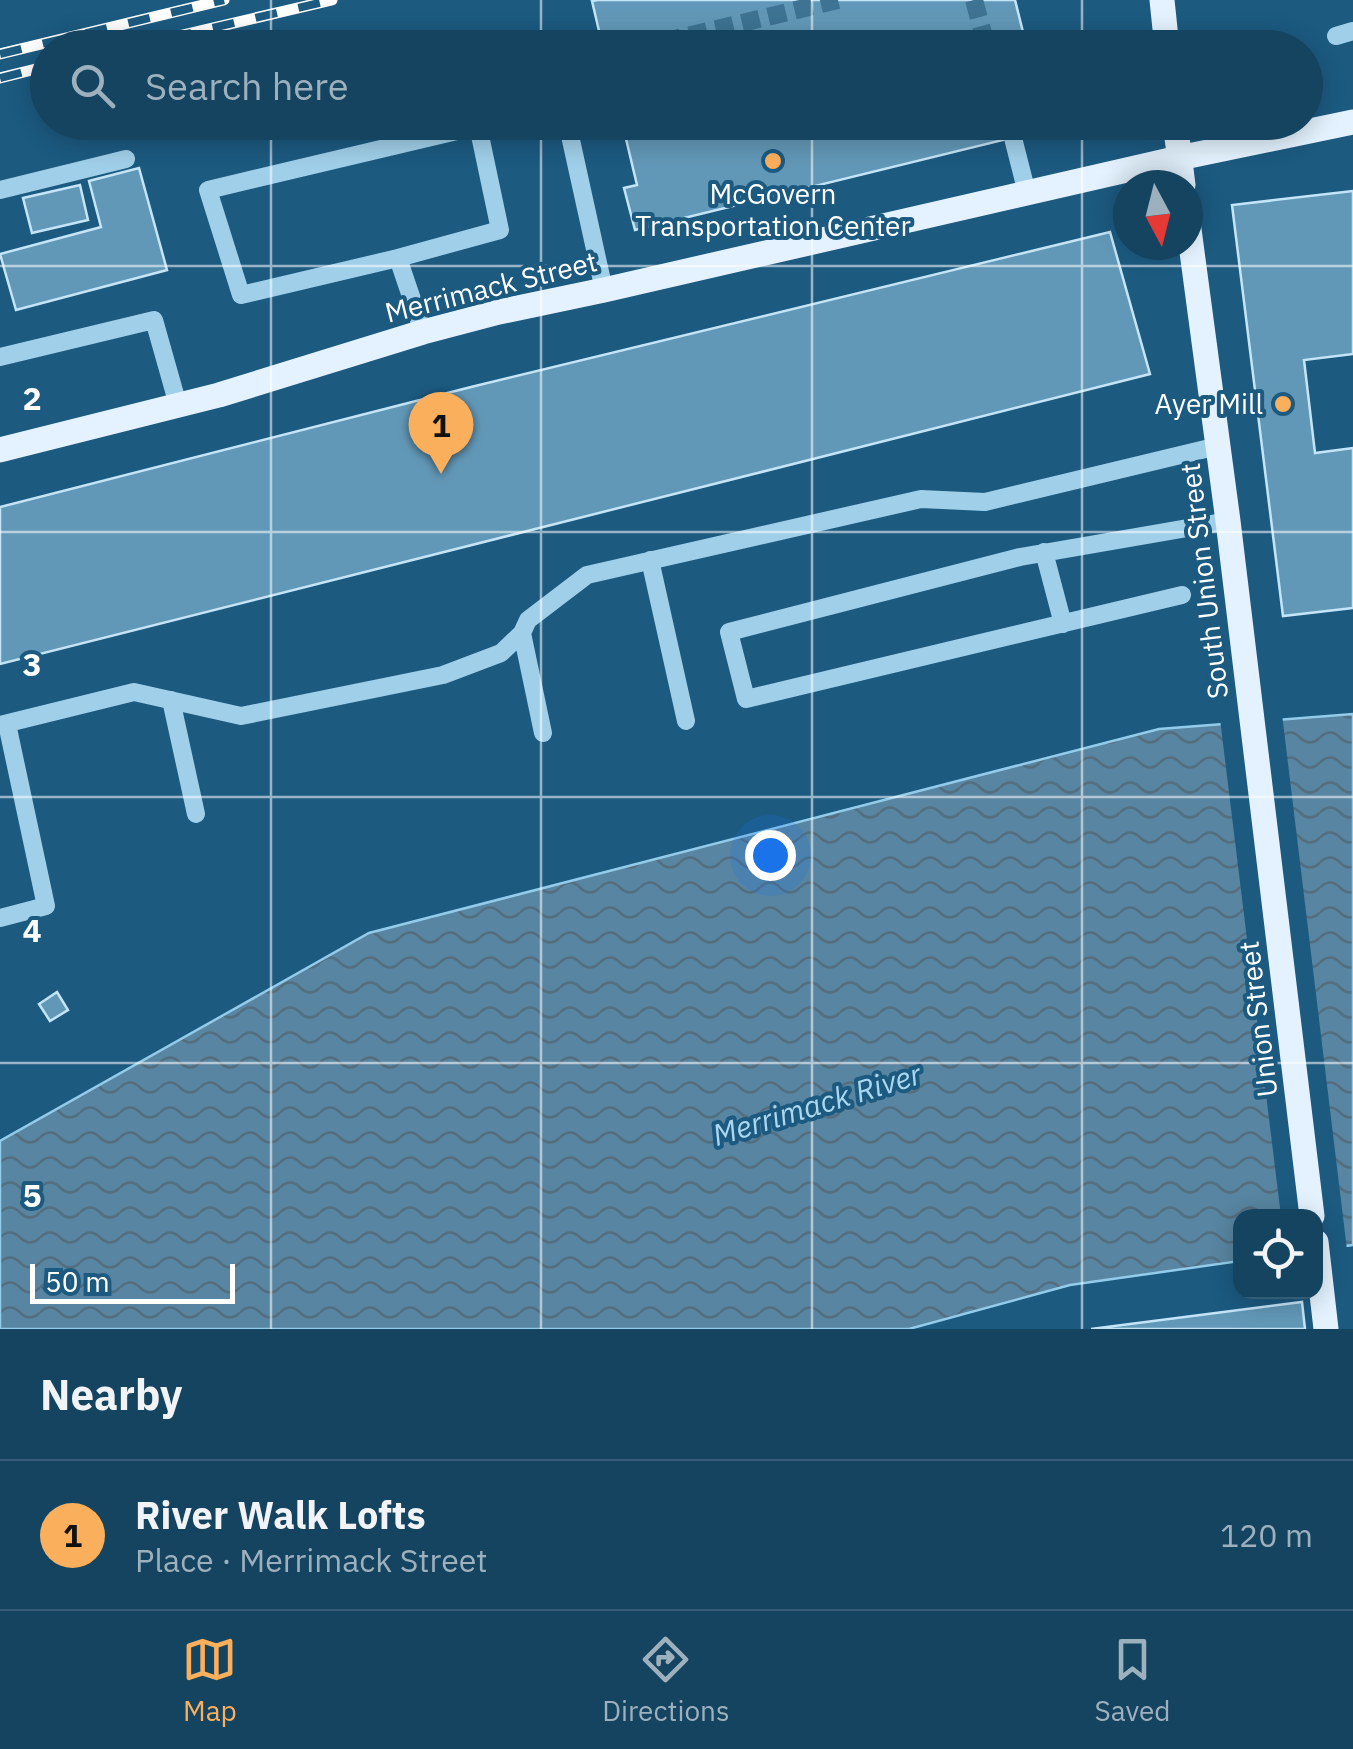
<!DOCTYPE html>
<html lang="en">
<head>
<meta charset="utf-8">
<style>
  body { margin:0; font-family:"IBM Plex Sans",sans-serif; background:#1e4b66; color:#f1f3f6 }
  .controls { position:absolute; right:30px; bottom:30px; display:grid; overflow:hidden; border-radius:20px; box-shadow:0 5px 25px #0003 }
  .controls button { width:90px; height:90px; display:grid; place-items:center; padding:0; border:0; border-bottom:2px solid #345c75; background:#154460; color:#f1f3f6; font:50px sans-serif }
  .compass { position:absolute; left:1113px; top:170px; width:90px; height:90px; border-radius:50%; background:#154460; box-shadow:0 5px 25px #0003; rotate:173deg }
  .scale { position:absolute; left:30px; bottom:25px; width:205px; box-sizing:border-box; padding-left:10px; border:5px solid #fff; border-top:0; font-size:28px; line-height:35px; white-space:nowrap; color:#fff; -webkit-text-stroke:8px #1c5a80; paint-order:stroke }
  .you { position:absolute; left:770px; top:855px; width:35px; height:35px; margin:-25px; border:8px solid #fff; border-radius:50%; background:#1a73e8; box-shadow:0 0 0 15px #1a73e833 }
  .badge { display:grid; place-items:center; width:65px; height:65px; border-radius:50%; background:#faaf5d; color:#111; font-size:32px; font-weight:700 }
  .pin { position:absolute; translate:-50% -82px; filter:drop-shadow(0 2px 5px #0008) }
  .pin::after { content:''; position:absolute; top:52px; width:35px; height:30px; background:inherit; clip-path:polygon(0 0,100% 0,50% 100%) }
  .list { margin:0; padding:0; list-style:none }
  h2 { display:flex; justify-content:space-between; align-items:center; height:130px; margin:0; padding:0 40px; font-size:42px }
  h2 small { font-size:32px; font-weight:400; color:#9db0bd }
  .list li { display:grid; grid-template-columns:65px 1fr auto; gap:30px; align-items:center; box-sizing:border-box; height:150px; padding:0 40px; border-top:2px solid #345c75 }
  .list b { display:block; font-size:38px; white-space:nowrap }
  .list p { margin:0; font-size:32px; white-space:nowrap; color:#9db0bd }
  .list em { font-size:32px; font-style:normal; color:#9db0bd }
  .icon { flex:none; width:55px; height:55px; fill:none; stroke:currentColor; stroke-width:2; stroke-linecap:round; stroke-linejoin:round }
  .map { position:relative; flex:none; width:1353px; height:1329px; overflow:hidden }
  .search { position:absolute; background:#154460; box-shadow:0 5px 25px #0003; left:30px; right:30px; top:30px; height:110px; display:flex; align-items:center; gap:25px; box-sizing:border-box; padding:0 35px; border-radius:55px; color:#9db0bd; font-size:38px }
  .sheet { height:280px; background:#154460 }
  nav { display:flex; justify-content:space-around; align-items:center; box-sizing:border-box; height:140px; border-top:2px solid #345c75; background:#154460; font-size:28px; color:#9db0bd }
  nav a { display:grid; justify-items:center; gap:5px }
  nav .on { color:#faaf5d }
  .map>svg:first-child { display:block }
</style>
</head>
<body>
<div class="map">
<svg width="1353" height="1329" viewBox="0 0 1353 1329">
  <defs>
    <pattern id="water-waves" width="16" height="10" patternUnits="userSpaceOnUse" patternTransform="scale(2.5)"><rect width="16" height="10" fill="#5885a1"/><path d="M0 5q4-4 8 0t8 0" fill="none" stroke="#536e7f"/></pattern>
  </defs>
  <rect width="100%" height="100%" fill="#1c5a80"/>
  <!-- water -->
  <path fill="url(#water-waves)" stroke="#93cceb" stroke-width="2.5" d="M1353,714V1245L1316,1250V1216H1240V1261L1070,1285L909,1329H0V1141L369,933L1159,729Z"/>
  <!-- pier -->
  <path fill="#1c5a80" d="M1282,714L1347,1250L1316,1255V1216H1281L1220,719Z"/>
  <!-- building -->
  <path fill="#6298b7" stroke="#c4e5f7" stroke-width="2.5" d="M598,0H1015L1027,48H603L592,1Z
    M622,122H1059L1060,126L635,230L624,188L637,185Z
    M139,168L167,270L16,310L0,254L101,227L89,181Z
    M80,185L88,220L32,233L23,198Z
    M1353,191V354L1304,360L1315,453L1353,448V608L1283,616L1232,205Z
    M1110,232L1150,374L0,664V507L471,387Z
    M1110,232L1150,374L0,664V507L471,387Z
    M57,992L68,1010L50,1021L39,1004Z
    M1302,1302L1305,1329H1091Z"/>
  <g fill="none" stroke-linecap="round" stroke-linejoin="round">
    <!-- minor-tunnel -->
    <path stroke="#3e7393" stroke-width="18" stroke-dasharray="18 9" stroke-linecap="butt" d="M974,0L987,48
      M637,48L838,0
      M1009,122L1013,138"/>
    <!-- minor -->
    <path stroke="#a0cfe9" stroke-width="18" d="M1336,36L1353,31
      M567,122L604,290
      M1013,138L1027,193
      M0,190L126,159
      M398,258L241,295L208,190L478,126L500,230L398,258L423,332
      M0,357L154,320L178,405
      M1044,552L1063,624
      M650,560L686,721
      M1182,595L746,699L729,632L1020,557L1228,521
      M522,633L543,733
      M171,700L196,814
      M0,725L134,692L241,716L443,675L501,653L522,633L528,620L587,575L921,499L985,502L1218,446
      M0,918L46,906L7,724"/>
    <!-- major -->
    <path stroke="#e3f2fe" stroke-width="25" d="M1162,0L1167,48
      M1175,122L1183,185
      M1188,222L1228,521L1312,1216
      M0,450L219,395L423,332L499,312L604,290L1179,158L1353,122
      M1316,1242L1326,1329"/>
    <defs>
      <path id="rail" d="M127,48L332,0
        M0,54L224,0
        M0,78L48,66"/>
    </defs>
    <!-- rail casing -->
    <use href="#rail" stroke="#fff" stroke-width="11"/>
    <!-- rail -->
    <use href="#rail" stroke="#1c5a80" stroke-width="8" stroke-dasharray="22" stroke-linecap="butt"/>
  </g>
  <!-- grid -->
  <path fill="none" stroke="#fff" stroke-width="2.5" stroke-opacity="0.55" d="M271,0V48M541,0V48M812,0V48M1082,0V48M271,122V1329M541,122V1329M812,122V1329M1082,122V1329M0,266H1353M0,532H1353M0,797H1353M0,1063H1353"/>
  <!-- markers -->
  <g fill="#faaf5d" stroke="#1c5a80" stroke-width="4">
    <circle cx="773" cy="161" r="10"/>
    <circle cx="1283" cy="404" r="10"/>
  </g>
  <g text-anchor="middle" stroke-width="8" stroke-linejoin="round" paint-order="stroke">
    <!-- poi labels -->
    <g font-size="28" fill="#fff" stroke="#1c5a80">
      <text x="773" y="204">McGovern<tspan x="773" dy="32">Transportation Center</tspan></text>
      <text x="1263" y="414" text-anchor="end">Ayer Mill</text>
    </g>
    <!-- street labels -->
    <g font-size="28" fill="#fff" stroke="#1c5a80">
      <text transform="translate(491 287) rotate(-14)" y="10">Merrimack Street</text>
      <text transform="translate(1204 581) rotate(-97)" y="10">South Union Street</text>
      <text transform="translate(1258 1019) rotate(-97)" y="10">Union Street</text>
    </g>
    <!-- water labels -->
    <g font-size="30" font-style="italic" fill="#abd8f1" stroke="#1c5a80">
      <text transform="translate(817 1105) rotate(-17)" y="10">Merrimack River</text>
    </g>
  </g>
  <g font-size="32" text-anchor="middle" font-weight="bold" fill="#fff" stroke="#1c5a80" stroke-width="8" stroke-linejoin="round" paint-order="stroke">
    <text x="32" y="410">2</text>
    <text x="32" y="676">3</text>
    <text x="32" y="942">4</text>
    <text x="32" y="1207">5</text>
  </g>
</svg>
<div class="controls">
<button><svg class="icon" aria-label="locate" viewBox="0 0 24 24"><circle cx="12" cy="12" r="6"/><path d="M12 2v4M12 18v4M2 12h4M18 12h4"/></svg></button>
</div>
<svg class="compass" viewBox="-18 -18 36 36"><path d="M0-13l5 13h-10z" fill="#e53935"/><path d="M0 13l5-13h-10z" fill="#9db0bd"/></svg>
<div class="scale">50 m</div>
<div class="you"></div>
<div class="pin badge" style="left:441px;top:474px">1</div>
<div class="search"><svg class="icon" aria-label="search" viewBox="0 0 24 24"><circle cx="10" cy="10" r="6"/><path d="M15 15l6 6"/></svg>Search here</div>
</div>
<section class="sheet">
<h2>Nearby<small></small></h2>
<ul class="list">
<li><span class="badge">1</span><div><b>River Walk Lofts</b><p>Place · Merrimack Street</p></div><em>120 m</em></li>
</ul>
</section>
<nav>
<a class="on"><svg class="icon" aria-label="map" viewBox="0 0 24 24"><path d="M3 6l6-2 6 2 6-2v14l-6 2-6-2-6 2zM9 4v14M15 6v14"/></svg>Map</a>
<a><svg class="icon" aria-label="directions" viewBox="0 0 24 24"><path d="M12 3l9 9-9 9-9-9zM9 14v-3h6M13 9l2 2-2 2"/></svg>Directions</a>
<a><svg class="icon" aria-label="saved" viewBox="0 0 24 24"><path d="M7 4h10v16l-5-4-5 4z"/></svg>Saved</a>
</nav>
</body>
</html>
